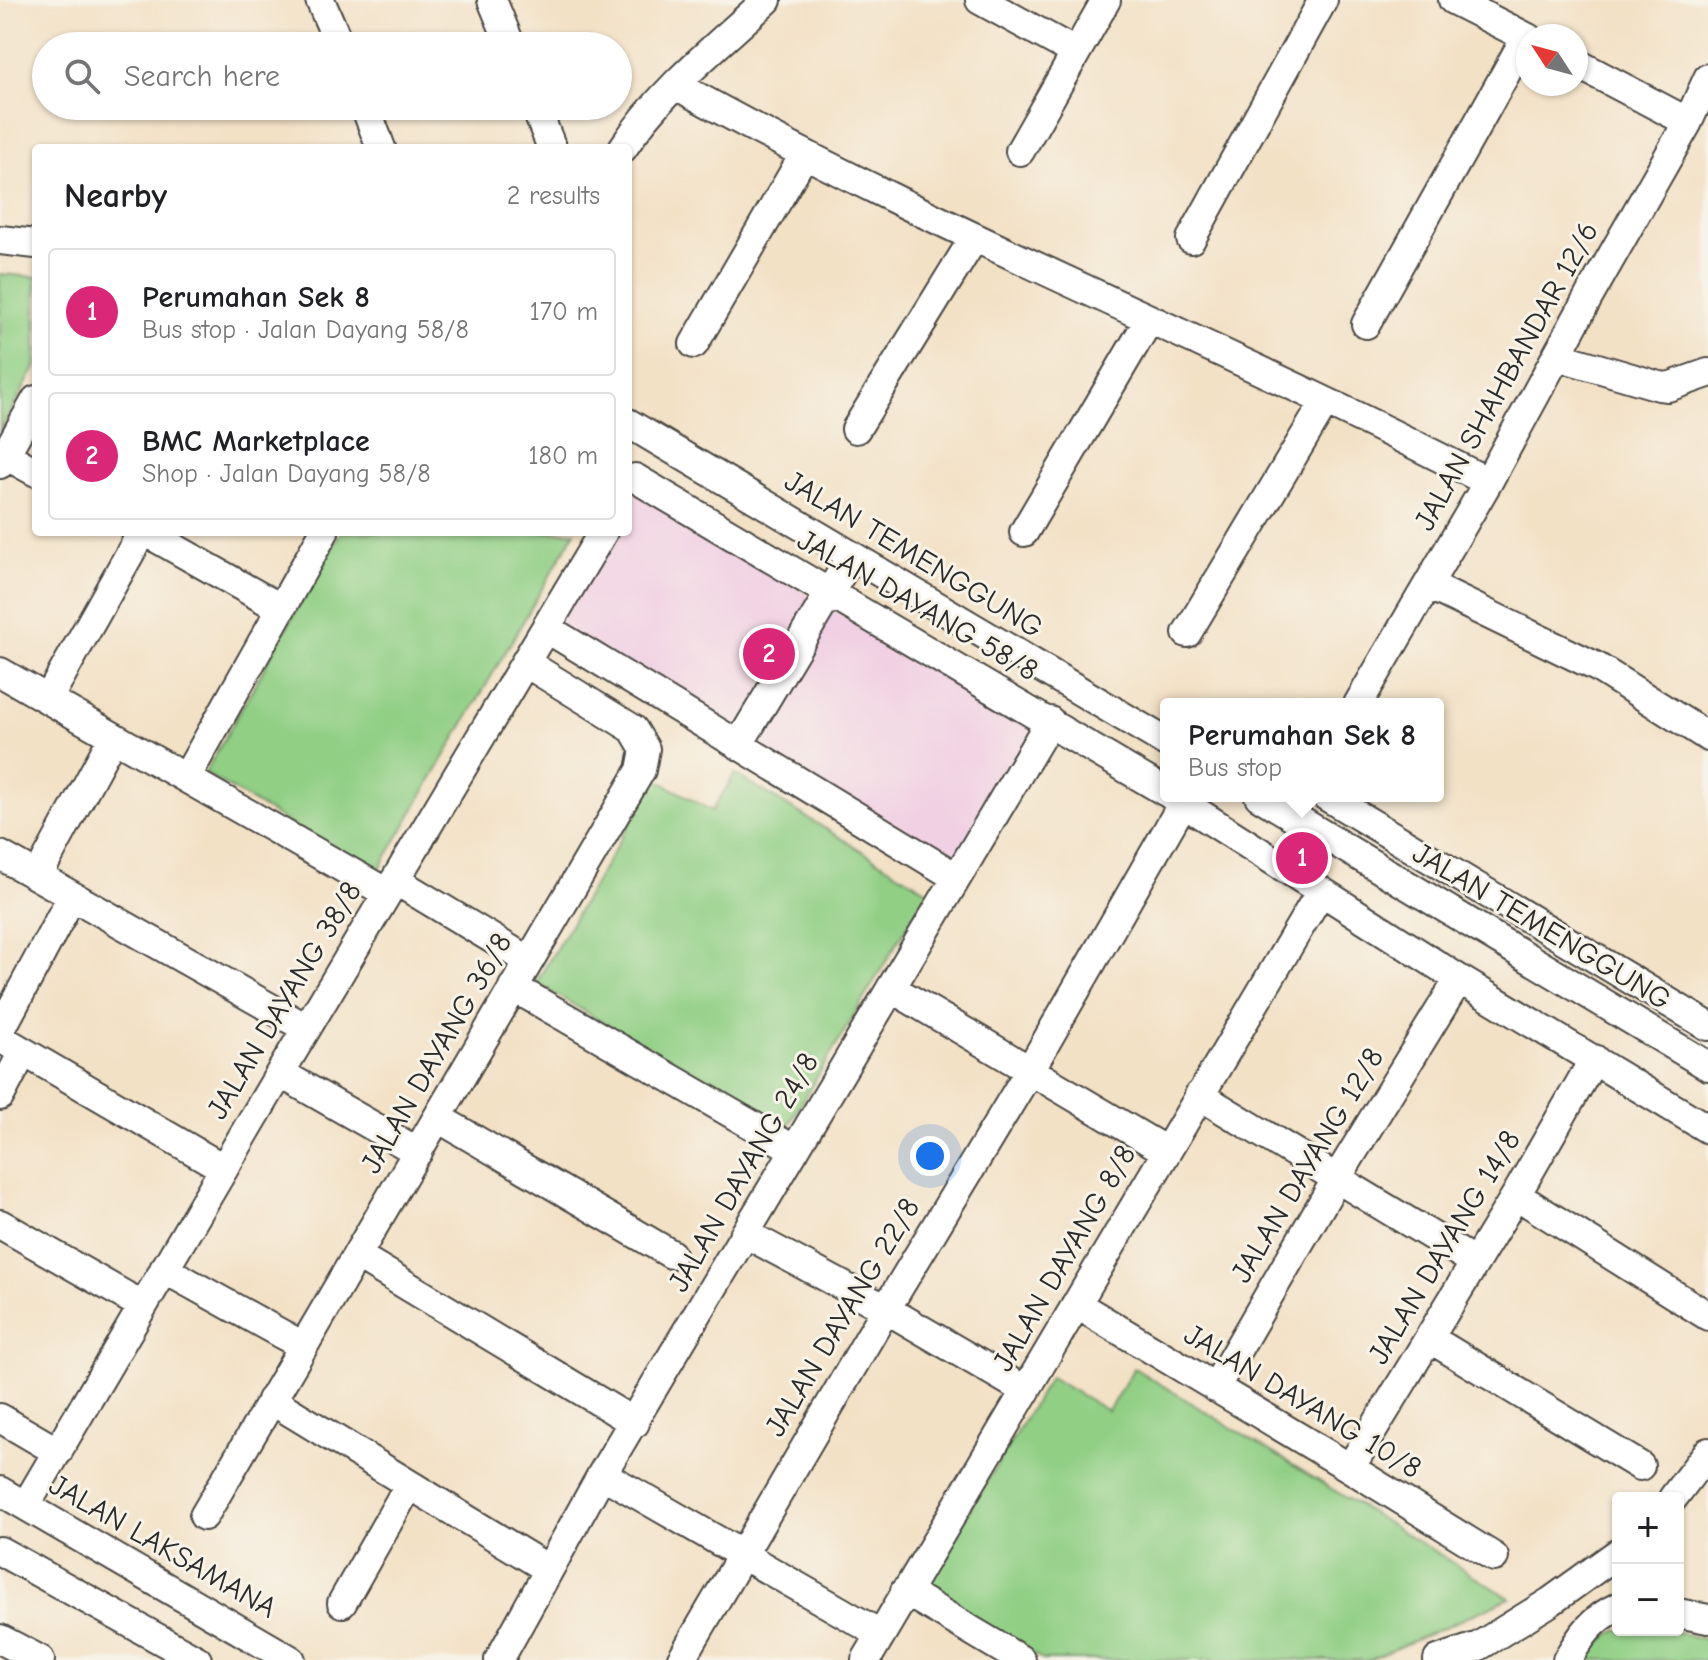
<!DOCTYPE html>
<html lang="en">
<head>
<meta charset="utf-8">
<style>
  body { margin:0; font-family:"Comic Neue",sans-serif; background:#f2f2f2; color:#202124 }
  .controls { position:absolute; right:24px; bottom:24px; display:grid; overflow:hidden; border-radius:8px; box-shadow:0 2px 6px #0004 }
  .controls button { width:72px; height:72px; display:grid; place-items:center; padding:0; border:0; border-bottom:2px solid #e0e0e0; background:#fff; color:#202124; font:40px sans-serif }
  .compass { position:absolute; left:1516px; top:24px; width:72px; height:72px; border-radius:50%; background:#fff; box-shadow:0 2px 6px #0004; rotate:306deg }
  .you { position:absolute; left:930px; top:1156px; width:28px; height:28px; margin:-20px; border:6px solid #fff; border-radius:50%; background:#1a73e8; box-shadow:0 0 0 12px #1a73e833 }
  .badge { display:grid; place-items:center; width:52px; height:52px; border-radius:50%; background:#db2777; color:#fff; font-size:26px; font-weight:700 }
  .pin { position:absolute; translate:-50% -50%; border:4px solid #fff; box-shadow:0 2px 8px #0006 }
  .popup { position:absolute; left:1160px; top:698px; width:284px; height:104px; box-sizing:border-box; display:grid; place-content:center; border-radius:8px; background:#fff; filter:drop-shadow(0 2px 6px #0005); font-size:26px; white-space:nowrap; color:#757577 }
  .popup b { font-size:30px; color:#202124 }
  .popup::after { content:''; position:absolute; left:50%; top:100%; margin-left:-16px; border:16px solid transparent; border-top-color:#fff }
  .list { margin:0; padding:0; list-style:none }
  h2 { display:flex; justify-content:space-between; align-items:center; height:104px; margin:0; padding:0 32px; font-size:34px }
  h2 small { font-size:26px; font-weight:400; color:#757577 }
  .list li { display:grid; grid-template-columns:52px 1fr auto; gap:24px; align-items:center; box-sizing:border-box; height:128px; margin:0 16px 16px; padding:0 16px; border:2px solid #e0e0e0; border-radius:8px }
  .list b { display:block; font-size:30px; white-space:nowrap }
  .list p { margin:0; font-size:26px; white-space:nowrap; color:#757577 }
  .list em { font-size:26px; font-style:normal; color:#757577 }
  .icon { flex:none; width:44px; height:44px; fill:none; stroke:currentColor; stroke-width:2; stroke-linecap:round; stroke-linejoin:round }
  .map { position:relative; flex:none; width:1708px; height:1660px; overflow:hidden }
  .search { position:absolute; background:#fff; box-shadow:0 2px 6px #0004; left:32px; top:32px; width:600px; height:88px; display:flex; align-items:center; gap:20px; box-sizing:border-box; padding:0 28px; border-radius:44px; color:#757577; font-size:30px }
  .panel { position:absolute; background:#fff; box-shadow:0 2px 6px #0004; left:32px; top:144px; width:600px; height:392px; border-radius:8px }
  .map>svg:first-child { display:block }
</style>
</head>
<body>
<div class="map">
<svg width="1708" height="1660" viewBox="0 0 1708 1660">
  <rect width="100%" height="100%" fill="#f7f3e8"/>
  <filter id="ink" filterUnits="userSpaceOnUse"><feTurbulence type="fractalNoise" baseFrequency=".0125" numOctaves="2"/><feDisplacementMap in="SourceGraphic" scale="16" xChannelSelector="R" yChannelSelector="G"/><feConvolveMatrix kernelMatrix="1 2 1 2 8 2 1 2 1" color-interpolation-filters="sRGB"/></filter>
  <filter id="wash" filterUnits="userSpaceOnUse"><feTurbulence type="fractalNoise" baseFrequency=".006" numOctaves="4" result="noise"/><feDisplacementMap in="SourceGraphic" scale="32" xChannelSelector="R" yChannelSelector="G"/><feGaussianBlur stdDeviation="1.8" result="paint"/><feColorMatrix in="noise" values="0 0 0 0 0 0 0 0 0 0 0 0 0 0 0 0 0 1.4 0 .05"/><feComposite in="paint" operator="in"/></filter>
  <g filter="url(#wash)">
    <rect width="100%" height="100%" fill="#f3e1c6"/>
    <!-- built -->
    <path fill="#f1d0e3" d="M635,491L1034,729L950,866L555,626L611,532H628V503Z"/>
    <!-- green -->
    <path fill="#91cf85" stroke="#5e7d58" stroke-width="2" d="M0,274L36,277V366L0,431Z
      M341,532H575L376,875L205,773Z
      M735,774L928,891L786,1129L536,983L656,779L712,811Z
      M1134,1368L1510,1598L1370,1660H1043L923,1587L1050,1377L1108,1411Z
      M1618,1630H1668L1708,1640V1660H1585L1592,1648Z"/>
  </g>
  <g filter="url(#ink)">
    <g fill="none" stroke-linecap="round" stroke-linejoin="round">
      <defs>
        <path id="minor" d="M320,0L340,46
          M492,0L511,46
          M980,0L1075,52
          M1453,0L1528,38
          M1576,63L1688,122
          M676,85C939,233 1220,343 1488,482
          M365,106L381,148
          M535,106L552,148
          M623,148C660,91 717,46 767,0
          M1020,151L1106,0
          M1191,239L1323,0
          M0,240L36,244
          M1366,324L1526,37
          M694,344L804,155
          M1557,356L1659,386L1668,387L1708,373
          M628,423L1166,742
          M856,429L974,238
          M5,455L36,472
          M0,464L36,400
          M635,478L1166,792
          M146,532L280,608
          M1024,532L1149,320
          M1428,585L1597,667L1708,737
          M546,628L956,877
          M1187,633L1325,402
          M0,672L387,893
          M48,699L142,532
          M1358,704L1488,482L1588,298L1688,122L1708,78
          M739,744L851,557
          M186,778L324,532
          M1172,796L1459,979L1708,1129
          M1259,796L1708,1066
          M1326,796L1708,1026
          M0,855L306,1028
          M38,876L113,737
          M395,880L529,961
          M513,987L795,1150
          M891,988L1166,1151
          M0,1031L72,896
          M0,1038L223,1168
          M280,1073L418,1152
          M1199,1095L1475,1262
          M0,1096L23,1052
          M438,1118L671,1254
          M1516,1195L1708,1316
          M0,1224L143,1306
          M746,1234L886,1309L1026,1391
          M358,1256L635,1423
          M164,1269L303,1346
          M1076,1304L1350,1468L1494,1557
          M1429,1338L1640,1466
          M1215,1388L1337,1178L1459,979
          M271,1400L548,1569
          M0,1418L58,1452
          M1350,1468L1516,1195L1594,1059
          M602,1474L880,1634
          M0,1491L291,1660
          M1673,1498L1708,1452
          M26,1505L280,1073L603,532
          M204,1516L641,770L645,749L633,729L526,663
          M0,1551L197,1660
          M905,1591L1021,1660
          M342,1603L409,1485
          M1678,1613L1708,1619
          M0,1639L40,1660
          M499,1660L602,1474L1050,721
          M681,1660L886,1309L1030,1070L1183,803
          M866,1660L1321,891
          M1438,1660L1479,1646L1550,1602L1618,1553
          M1567,1660C1580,1637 1593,1618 1618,1607"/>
      </defs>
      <!-- minor casing -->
      <use href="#minor" stroke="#494642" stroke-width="32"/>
      <!-- minor -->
      <use href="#minor" stroke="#fff" stroke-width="28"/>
    </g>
  </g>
  <g text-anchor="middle" stroke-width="6" stroke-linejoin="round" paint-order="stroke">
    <!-- street labels -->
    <g font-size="30" fill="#2b2b2b" stroke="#f7f3e8">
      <text transform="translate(1506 376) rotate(-61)" y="10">JALAN SHAHBANDAR 12/6</text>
      <text transform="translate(914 554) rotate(31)" y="10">JALAN TEMENGGUNG</text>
      <text transform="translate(918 605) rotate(30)" y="10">JALAN DAYANG 58/8</text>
      <text transform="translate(1542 926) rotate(31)" y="10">JALAN TEMENGGUNG</text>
      <text transform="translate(284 1000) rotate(-59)" y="10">JALAN DAYANG 38/8</text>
      <text transform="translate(436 1053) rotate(-60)" y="10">JALAN DAYANG 36/8</text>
      <text transform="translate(1307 1165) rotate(-59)" y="10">JALAN DAYANG 12/8</text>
      <text transform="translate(743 1172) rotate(-60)" y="10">JALAN DAYANG 24/8</text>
      <text transform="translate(1444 1247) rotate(-59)" y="10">JALAN DAYANG 14/8</text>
      <text transform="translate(1064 1258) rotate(-60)" y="10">JALAN DAYANG 8/8</text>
      <text transform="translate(842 1317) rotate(-59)" y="10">JALAN DAYANG 22/8</text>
      <text transform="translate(1303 1401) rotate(31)" y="10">JALAN DAYANG 10/8</text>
      <text transform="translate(163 1546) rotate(30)" y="10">JALAN LAKSAMANA</text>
    </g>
  </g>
</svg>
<div class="controls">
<button>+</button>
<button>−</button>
</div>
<svg class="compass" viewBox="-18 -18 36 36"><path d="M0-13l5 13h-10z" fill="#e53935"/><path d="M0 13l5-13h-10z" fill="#757577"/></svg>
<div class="you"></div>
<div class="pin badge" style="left:1302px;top:858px">1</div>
<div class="popup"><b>Perumahan Sek 8</b>Bus stop</div>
<div class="pin badge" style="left:769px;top:654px">2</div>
<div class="search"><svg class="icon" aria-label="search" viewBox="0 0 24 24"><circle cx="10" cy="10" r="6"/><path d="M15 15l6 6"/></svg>Search here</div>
<section class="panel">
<h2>Nearby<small>2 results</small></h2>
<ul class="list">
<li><span class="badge">1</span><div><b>Perumahan Sek 8</b><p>Bus stop · Jalan Dayang 58/8</p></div><em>170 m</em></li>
<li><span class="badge">2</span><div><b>BMC Marketplace</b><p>Shop · Jalan Dayang 58/8</p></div><em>180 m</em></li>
</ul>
</section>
</div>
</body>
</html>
